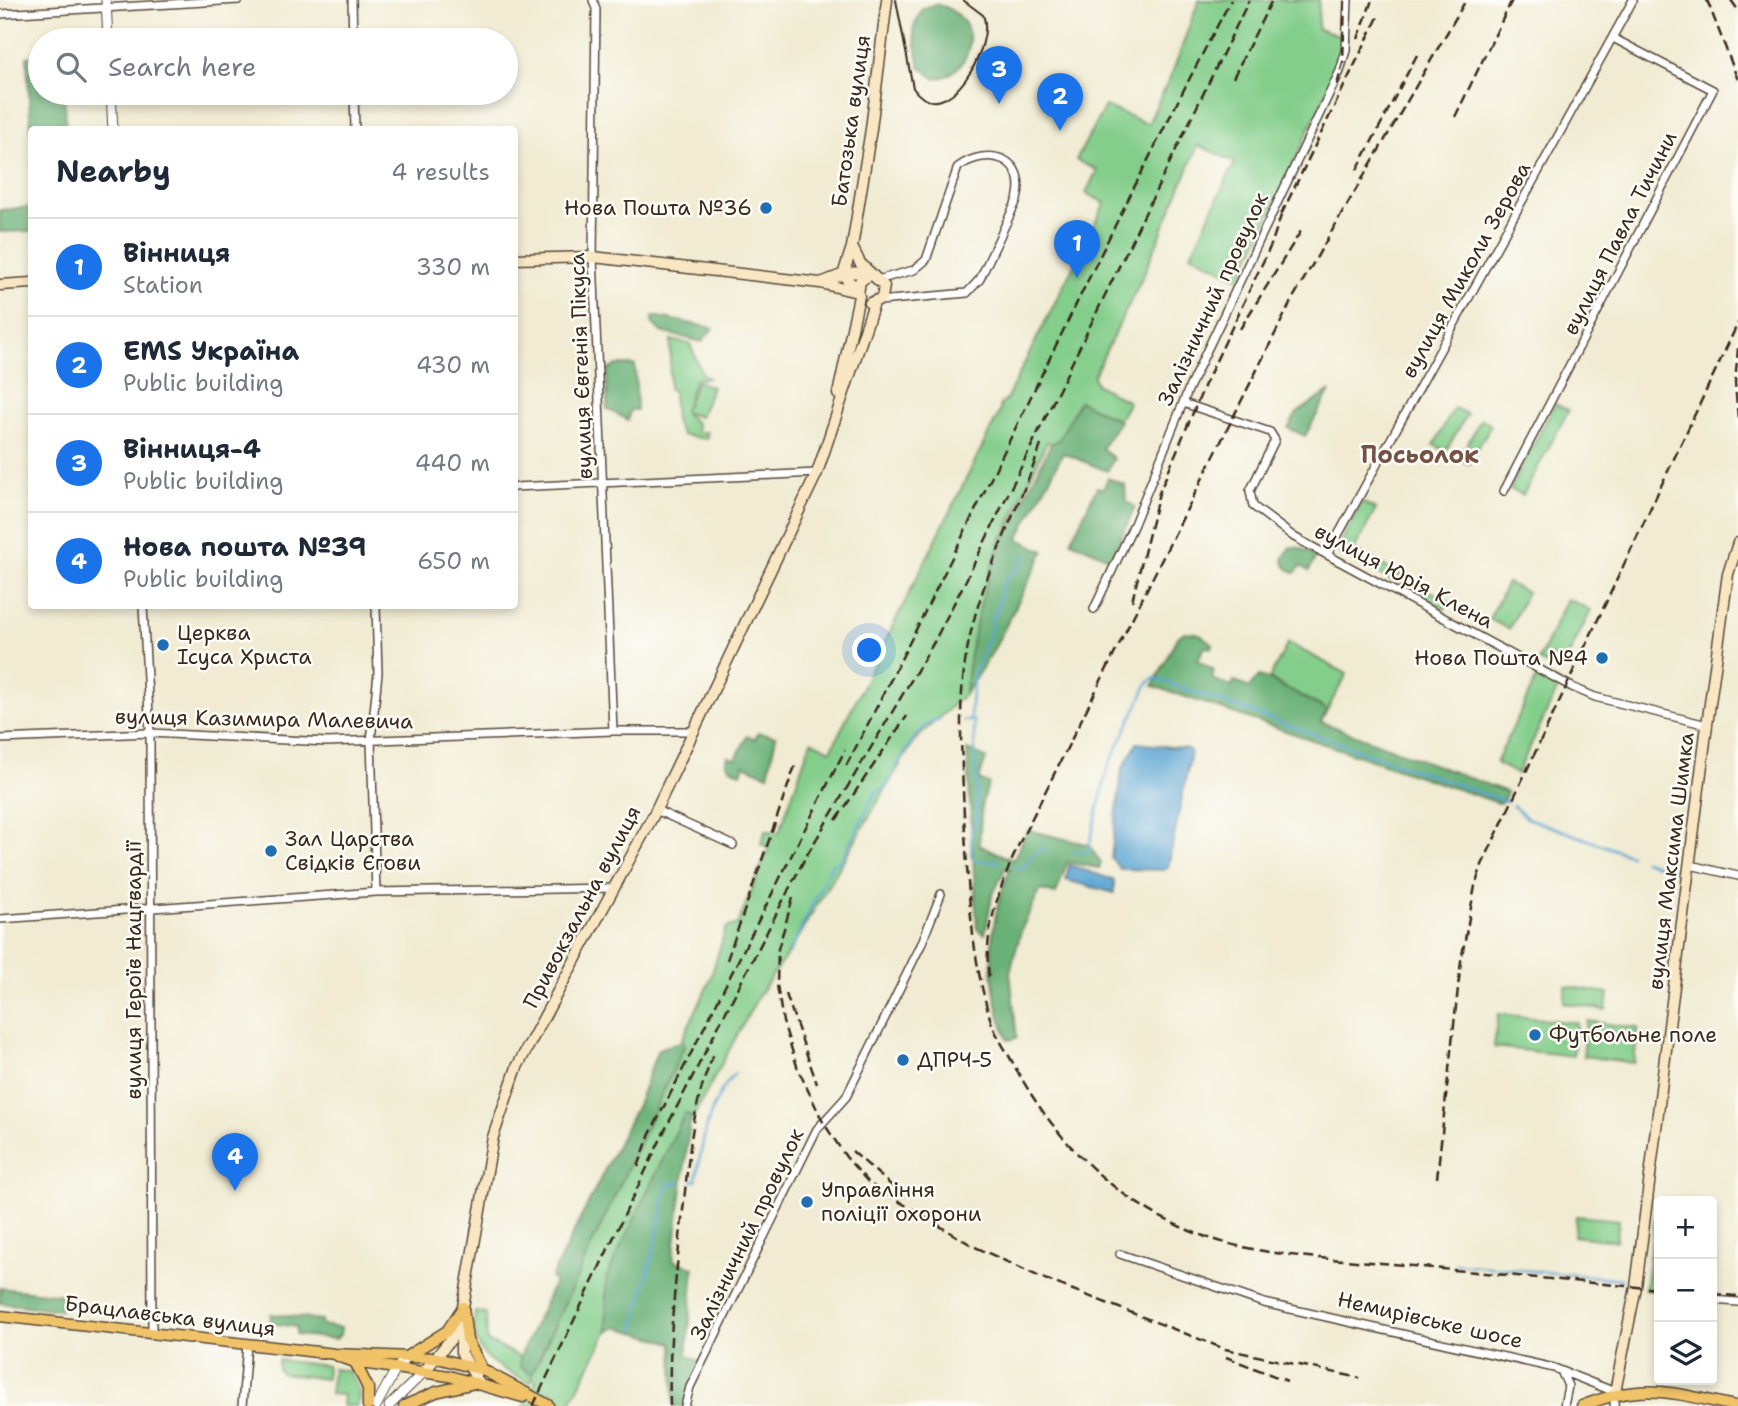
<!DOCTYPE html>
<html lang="en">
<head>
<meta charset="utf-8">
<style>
  body { margin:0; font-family:"Shantell Sans",sans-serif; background:#f2f2f3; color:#1f2937 }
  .controls { position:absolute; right:21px; bottom:21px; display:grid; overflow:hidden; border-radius:7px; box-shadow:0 4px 10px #0003 }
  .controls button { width:63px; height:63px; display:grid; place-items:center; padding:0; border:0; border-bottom:2px solid #e0e1e3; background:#fff; color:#1f2937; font:35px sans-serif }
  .you { position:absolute; left:870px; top:651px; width:24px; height:24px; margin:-18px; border:5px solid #fff; border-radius:50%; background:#1a73e8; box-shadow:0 0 0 10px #1a73e833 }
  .badge { display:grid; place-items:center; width:46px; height:46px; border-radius:50%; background:#1a73e8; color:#fff; font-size:23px; font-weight:700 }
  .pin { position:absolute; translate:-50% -58px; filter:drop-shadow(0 2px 4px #0008) }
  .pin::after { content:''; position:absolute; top:37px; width:24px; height:21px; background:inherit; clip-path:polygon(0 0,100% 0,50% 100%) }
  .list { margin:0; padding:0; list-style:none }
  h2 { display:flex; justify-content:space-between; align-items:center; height:91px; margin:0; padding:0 28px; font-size:30px }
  h2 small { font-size:23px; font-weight:400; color:#747a83 }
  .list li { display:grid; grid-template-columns:46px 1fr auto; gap:21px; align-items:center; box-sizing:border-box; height:98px; padding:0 28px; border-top:2px solid #e0e1e3 }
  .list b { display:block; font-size:26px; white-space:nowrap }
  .list p { margin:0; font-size:23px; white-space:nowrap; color:#747a83 }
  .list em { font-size:23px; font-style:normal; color:#747a83 }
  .icon { flex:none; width:38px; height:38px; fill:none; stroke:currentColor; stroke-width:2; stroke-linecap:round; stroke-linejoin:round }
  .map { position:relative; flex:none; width:1738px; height:1406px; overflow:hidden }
  .search { position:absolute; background:#fff; box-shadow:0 4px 10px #0003; left:28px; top:28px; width:490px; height:77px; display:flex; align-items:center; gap:18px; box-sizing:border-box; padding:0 24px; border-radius:38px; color:#747a83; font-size:26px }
  .panel { position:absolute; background:#fff; box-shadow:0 4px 10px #0003; left:28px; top:126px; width:490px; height:483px; border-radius:7px }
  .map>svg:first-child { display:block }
</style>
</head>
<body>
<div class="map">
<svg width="1738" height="1406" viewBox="0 0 1738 1406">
  <rect width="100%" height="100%" fill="#fdfcf7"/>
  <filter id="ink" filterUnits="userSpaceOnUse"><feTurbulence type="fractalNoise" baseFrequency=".0143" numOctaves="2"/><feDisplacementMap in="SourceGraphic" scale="14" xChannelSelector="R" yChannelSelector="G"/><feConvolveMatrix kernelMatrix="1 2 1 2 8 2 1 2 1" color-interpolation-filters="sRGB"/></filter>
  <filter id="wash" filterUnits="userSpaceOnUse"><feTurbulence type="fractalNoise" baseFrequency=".00686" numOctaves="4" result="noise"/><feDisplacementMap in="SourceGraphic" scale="28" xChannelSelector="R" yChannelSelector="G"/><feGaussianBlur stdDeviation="1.57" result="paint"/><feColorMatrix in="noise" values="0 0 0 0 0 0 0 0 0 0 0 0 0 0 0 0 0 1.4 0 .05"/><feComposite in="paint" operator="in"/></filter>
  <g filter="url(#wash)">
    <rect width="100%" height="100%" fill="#f0ebd2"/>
    <!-- green -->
    <path fill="#84ce8b" stroke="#607c54" stroke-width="2" d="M1199,0H1319L1318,29L1347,38L1345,52L1240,279L1191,254L1235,162L1198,145L1143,276L1093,377L1097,385L1129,402L1115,426L1062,446L1047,442C1005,529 974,596 965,694L914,741L789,952L760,993L606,1278L607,1332L570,1404L545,1391L537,1406H524L536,1381L533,1377L530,1383C494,1364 469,1357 475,1312L486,1314L487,1341L520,1357V1367L532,1373L685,1045L681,1042L709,983L726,928L738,924L769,847L761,844L766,830L779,833L811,741L831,750L1000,411V405L1006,400L1105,203L1086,193L1097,170L1076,160L1105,106L1148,124L1173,71Z
      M671,340L690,344L702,373L708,378L695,379L684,411L697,381L712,387L700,417L684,412L697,424V432H707V439L682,435L675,421L673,391L669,389Z
      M1555,404L1569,410L1523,495L1510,489Z
      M1454,408L1467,414L1446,451L1434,445Z
      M1481,419L1491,425L1469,464L1459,459Z
      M1362,502L1376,509L1354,550L1449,601L1445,609L1339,553L1344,545L1340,543Z
      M1507,583L1527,592L1509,629L1489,619Z
      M1567,599L1591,610L1561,671L1538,661Z
      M1288,643L1347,674L1327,710L1269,679Z
      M1539,673L1560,684L1517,774L1496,763Z
      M1566,986L1608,993L1606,1010L1564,1003Z
      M1498,1014L1577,1023L1573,1056L1494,1047Z
      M1587,1021L1638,1028L1634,1063L1583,1056Z
      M1576,1216L1619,1220L1616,1241L1574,1236Z
      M1655,1216H1659V1291L1645,1290Z
      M278,1360L327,1366L326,1379L281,1373L278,1369Z
      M333,1369L348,1371C356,1382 362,1392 357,1406H342L343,1395L330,1394Z"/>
    <!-- forest -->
    <path fill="#6bb177" stroke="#536e4a" stroke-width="2" d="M935,4C987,16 974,73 936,79L920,67L913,29L922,9Z
      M40,56V93H64L66,129L32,130L31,135L27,57Z
      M31,207V231L0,232V210Z
      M653,316L713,328L702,342L661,332L652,323Z
      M616,365H635L637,410H630L628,420L607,409V371Z
      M1330,391L1305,436L1288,428L1297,413Z
      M1079,401L1120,421L1102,448L1114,459L1107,471L1063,453L1018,539L1044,551L993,651L965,694C970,638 983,588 1002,536L1005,537L1051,444L1059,440Z
      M1108,478L1125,485L1126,501L1135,507L1111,559L1071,541L1097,487L1103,489Z
      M1290,547L1301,548L1316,556L1309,571L1301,566L1295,573L1287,568L1283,559Z
      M1184,632L1197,633L1213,644L1212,648L1205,647L1197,660L1214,670L1212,679L1232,687L1234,681L1249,688L1259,676L1268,679L1327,710L1321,722L1507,792L1503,802L1498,803L1153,686L1177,638Z
      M758,733L776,736L768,775L744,765L741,773L729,767L726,762L728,756L736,759L747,736L755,739Z
      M967,750L986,758L979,780L989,784L982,802L979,845L1013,860L1028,830L1089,845L1101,863L1099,868L1067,862L1056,894L1040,890L1022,928L1010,972L1017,1038L1008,1040C985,982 986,926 1010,869L1006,867L992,896L985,934L977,929Z
      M681,1042L685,1044L532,1374L520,1367V1357L555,1281L551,1278L637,1105L658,1049Z
      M685,1113L691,1115L673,1260L694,1268L687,1355L703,1363L685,1406H674L673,1343L617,1327L607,1332L606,1278Z
      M0,1288L62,1295L61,1310L0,1303Z
      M271,1314L321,1320V1325L341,1328L340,1335L336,1339L296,1335V1327L270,1323Z"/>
    <!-- water -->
    <path fill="#5ba4d2" stroke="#4b6778" stroke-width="2" d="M1137,743L1188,749L1191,753L1168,867L1164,870L1120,869L1111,858L1122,769Z
      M1069,865L1114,880V893L1066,880Z"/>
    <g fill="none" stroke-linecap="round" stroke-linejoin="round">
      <!-- stream -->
      <path stroke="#5ba4d2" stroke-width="2.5" d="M963,721H974C974,756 979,790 976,824L972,827L971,856L974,860L999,862
        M970,721L973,678L992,626V617C1002,605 998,591 1005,580C1014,568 1019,575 1025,554
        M1513,806L1527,818L1630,855
        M1074,852H1088L1108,767L1148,683L1154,678L1507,802
        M1644,861L1676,872
        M1014,868H1023L1037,851L1046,849
        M789,954L832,864L841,861L876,792L886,788C896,768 918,721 940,719
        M692,1181L696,1180C703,1141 707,1103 735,1073
        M1456,1264L1622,1279
        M634,1330L659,1227L666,1185L680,1182"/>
    </g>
  </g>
  <g filter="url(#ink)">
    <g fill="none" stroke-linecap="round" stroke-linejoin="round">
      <defs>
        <path id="minor" d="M352,0L353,40
          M593,0L596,9L593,257L613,731
          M0,14L239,0
          M354,93L355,130
          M879,301L967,293L980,279L1017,200C1028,158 989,145 958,167L926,260L914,270L881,279
          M1183,403L1270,432L1275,440L1250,491L1253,506L1294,537L1572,687L1595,697L1707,725
          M514,487L817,473
          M1504,491L1713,90L1613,38
          M1327,555L1633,0
          M143,606L150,733L152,1334
          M376,606L378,673L371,741L376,892
          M1094,609L1134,524L1189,388L1340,71L1346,50L1348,0
          M0,739L150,733L327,742L613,731H695
          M656,810L733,845
          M1690,865L1738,876
          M0,919L376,892L614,888
          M1120,1254L1264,1303L1554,1368L1615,1392L1614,1406
          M1712,1300L1738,1302
          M1561,1371L1568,1386L1564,1406
          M242,1406L247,1345
          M685,1406L690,1387L817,1129L846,1097L921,945L941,894"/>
        <path id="tertiary" d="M106,0L108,40
          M111,93L113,130
          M376,1406L396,1369L409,1355
          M389,1406L424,1372"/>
        <path id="secondary" d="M852,247L860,263L884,286L882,298L870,303
          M514,259L593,257L820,283L857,292
          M820,283C840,277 848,268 870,275
          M0,285L32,283
          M857,288L847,280L844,272L852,247L871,129L887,0
          M858,294L860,281L870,275
          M838,394L859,296
          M461,1327V1352L479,1383
          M424,1372L451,1339L463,1307L493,1137L517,1067L653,816L817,473L874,303
          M1615,1392L1636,1287L1707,725L1728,574L1738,543"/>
        <path id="primary" d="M463,1307L467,1340L483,1370
          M0,1316L335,1354L437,1358L483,1370L548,1405
          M409,1355L447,1331L463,1307
          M338,1356L355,1362L449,1376L523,1397
          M355,1362L368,1388V1406
          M404,1406L436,1392L475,1383
          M1582,1406C1643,1381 1673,1393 1735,1406"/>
      </defs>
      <!-- minor casing -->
      <use href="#minor" stroke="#564739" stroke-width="10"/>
      <!-- tertiary casing -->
      <use href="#tertiary" stroke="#564739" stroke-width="11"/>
      <!-- secondary casing -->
      <use href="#secondary" stroke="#564739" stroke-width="13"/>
      <!-- primary casing -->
      <use href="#primary" stroke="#564739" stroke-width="13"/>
      <!-- minor -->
      <use href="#minor" stroke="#fff" stroke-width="7"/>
      <!-- tertiary -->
      <use href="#tertiary" stroke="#fff" stroke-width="9"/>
      <!-- secondary -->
      <use href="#secondary" stroke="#f9e7c3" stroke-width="10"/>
      <!-- primary -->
      <use href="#primary" stroke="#f0c369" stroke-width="10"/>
      <!-- tram -->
      <path stroke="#3b2a1e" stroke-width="2" d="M896,0L913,88C946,135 996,44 983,15L963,0"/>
      <!-- rail -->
      <path stroke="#3b2a1e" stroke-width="2.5" stroke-dasharray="10 5" stroke-linecap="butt" d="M1707,0L1738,80
        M1731,0L1738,10
        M1358,39L1372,0
        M1233,78L1272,0
        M1337,85L1343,63L1345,0
        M1455,117L1512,0
        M1357,170L1419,51
        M1281,215L1380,13
        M1240,329L1301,231
        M1738,348L1735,383L1738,419
        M1041,445C1017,514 980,577 967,651C957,705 962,760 964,815C968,882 970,952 990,1018C995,1035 1007,1051 1015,1067C1056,1142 1116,1203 1198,1234C1259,1257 1328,1258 1393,1264C1482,1273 1571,1281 1659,1289
        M1132,601L1159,493L1206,382L1271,245L1284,207
        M846,766C979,513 1096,252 1231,0
        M836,820L907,716
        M793,898L778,949L777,985L783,1022L798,1069L823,1122L846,1157L870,1184L973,1246L1042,1278L1225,1349L1360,1378
        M727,960L796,763
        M989,977C983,931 999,891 1016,850L1293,298L1466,0
        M786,994L817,1084
        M852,1151L907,1199
        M638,1167L649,1136L845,750
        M1437,1178L1461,961L1475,886L1482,865L1738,323
        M1712,1294L1738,1296
        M1226,1357L1287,1381
        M533,1406L665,1130L805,858L934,642L967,578L1249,0
        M670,1406C668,1340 676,1275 683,1210C689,1156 692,1103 714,1054"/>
    </g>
  </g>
  <!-- markers -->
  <g fill="#1f6fb2" stroke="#fdfcf7" stroke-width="2.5">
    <circle cx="766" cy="208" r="7"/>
    <circle cx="163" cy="645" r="7"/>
    <circle cx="1602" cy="658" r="7"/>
    <circle cx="271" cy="851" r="7"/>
    <circle cx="1535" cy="1035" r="7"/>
    <circle cx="903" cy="1060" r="7"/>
    <circle cx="807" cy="1202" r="7"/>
  </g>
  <g text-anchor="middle" stroke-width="5" stroke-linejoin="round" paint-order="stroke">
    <!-- street labels -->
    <g font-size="21" fill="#3b2a1e" stroke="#fdfcf7">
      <text transform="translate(851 121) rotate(-82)" y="7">Батозька вулиця</text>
      <text transform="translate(1620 233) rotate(-63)" y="7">вулиця Павла Тичини</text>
      <text transform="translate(1466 270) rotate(-61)" y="7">вулиця Миколи Зерова</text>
      <text transform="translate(1213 299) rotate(-65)" y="7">Залізничний провулок</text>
      <text transform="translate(581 366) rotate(-92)" y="7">вулиця Євгенія Пікуса</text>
      <text transform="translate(1404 576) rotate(28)" y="7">вулиця Юрія Клена</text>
      <text transform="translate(264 719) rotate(1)" y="7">вулиця Казимира Малевича</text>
      <text transform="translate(1671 861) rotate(-83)" y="7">вулиця Максима Шимка</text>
      <text transform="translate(582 907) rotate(-62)" y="7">Привокзальна вулиця</text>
      <text transform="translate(134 970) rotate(-90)" y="7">вулиця Героїв Нацгвардії</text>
      <text transform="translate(747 1234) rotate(-64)" y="7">Залізничний провулок</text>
      <text transform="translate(170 1316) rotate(7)" y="7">Брацлавська вулиця</text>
      <text transform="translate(1430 1320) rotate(13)" y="7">Немирівське шосе</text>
    </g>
    <!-- poi labels -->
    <g font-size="21" fill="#3b2a1e" stroke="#fdfcf7" text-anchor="start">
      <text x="752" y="215" text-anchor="end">Нова Пошта №36</text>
      <text x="177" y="640">Церква<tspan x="177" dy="24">Ісуса Христа</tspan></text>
      <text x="1588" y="665" text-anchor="end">Нова Пошта №4</text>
      <text x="285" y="846">Зал Царства<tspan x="285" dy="24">Свідків Єгови</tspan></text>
      <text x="1549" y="1042">Футбольне поле</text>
      <text x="917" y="1067">ДПРЧ-5</text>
      <text x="821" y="1197">Управління<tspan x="821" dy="24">поліції охорони</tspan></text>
    </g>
    <!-- quarter labels -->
    <g font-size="24" font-weight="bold" fill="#745245" stroke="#fdfcf7">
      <text x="1420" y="463">Посьолок</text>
    </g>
  </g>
</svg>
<div class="controls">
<button>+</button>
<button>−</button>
<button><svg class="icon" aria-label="layers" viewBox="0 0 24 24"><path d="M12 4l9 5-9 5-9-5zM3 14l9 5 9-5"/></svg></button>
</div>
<div class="you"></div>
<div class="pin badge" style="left:1077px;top:278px">1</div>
<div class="pin badge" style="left:1060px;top:131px">2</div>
<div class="pin badge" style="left:999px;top:104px">3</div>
<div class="pin badge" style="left:235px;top:1191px">4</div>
<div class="search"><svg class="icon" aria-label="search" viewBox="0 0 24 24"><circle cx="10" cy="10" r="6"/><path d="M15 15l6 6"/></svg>Search here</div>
<section class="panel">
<h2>Nearby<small>4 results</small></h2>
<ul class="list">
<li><span class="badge">1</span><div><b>Вінниця</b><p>Station</p></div><em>330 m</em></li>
<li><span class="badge">2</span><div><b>EMS Україна</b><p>Public building</p></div><em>430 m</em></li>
<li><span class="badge">3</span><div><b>Вінниця-4</b><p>Public building</p></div><em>440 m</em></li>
<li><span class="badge">4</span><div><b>Нова пошта №39</b><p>Public building</p></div><em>650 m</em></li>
</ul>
</section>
</div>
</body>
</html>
